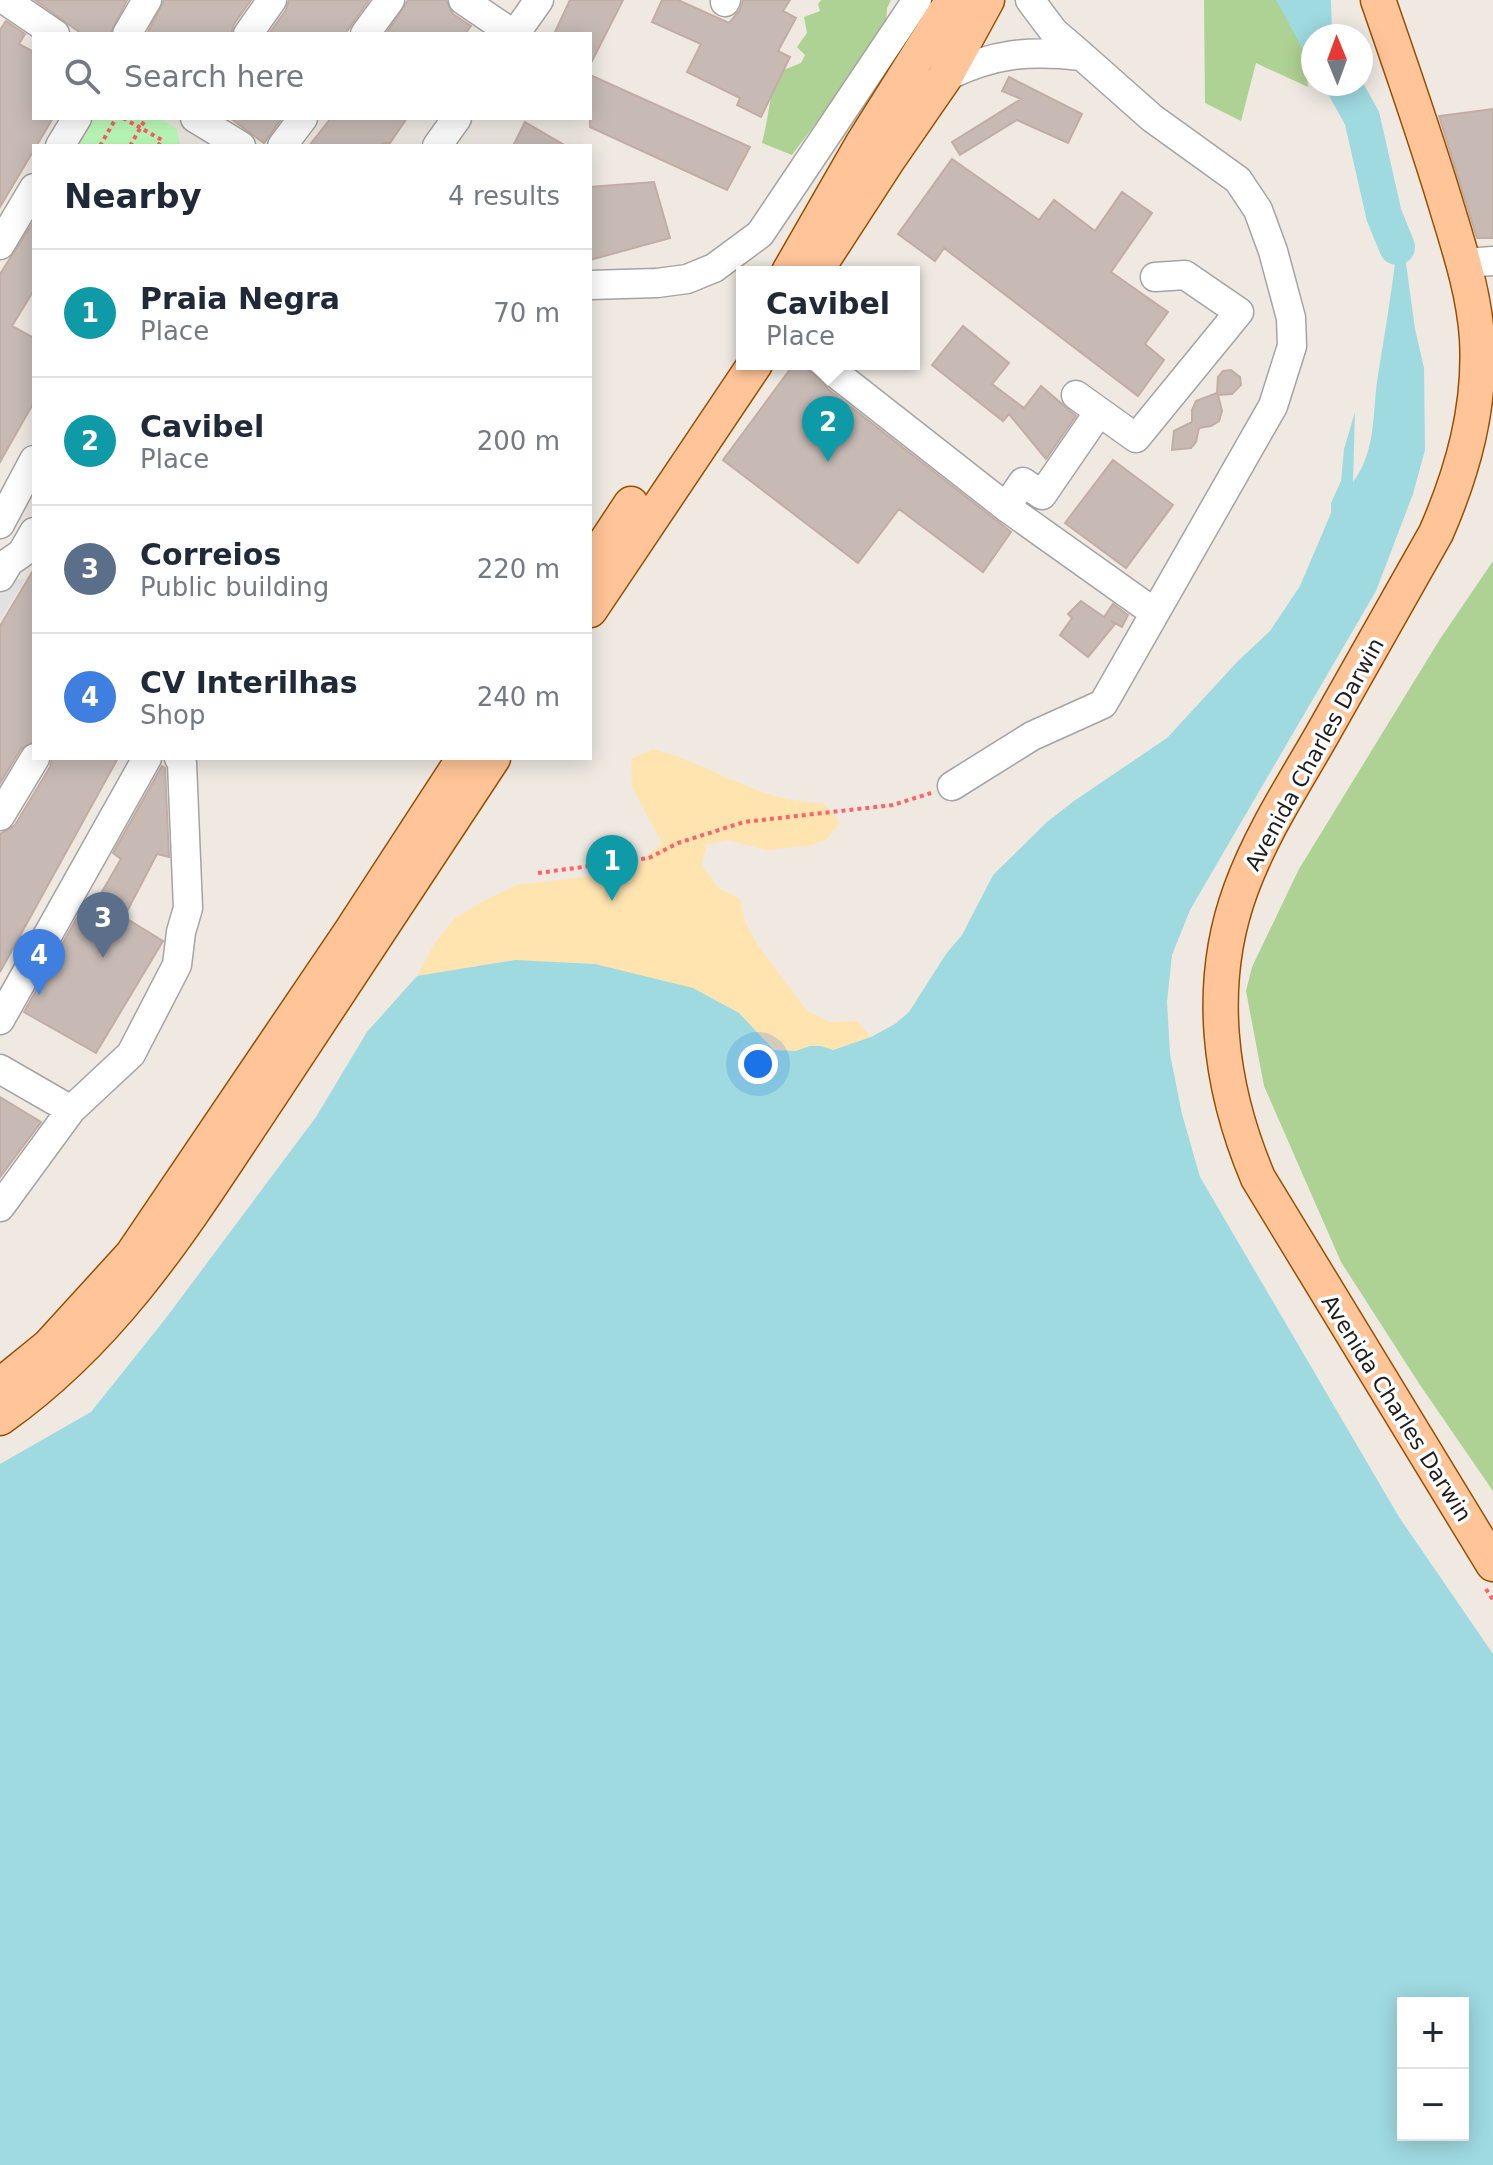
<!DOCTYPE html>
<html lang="en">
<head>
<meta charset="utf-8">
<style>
  body { margin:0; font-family:"DejaVu Sans",sans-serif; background:#f6f6f7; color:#1f2937 }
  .controls { position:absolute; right:24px; bottom:24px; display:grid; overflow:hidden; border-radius:0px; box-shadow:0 4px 20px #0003 }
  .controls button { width:72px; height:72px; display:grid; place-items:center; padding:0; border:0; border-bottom:2px solid #e0e1e3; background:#fff; color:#1f2937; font:40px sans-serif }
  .compass { position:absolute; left:1301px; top:24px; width:72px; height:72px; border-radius:50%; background:#fff; box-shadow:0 4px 20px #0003; rotate:359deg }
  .you { position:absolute; left:758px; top:1064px; width:28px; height:28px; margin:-20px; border:6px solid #fff; border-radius:50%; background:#1a73e8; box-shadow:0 0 0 12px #1a73e833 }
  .badge { display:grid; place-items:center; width:52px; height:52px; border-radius:50%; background:#7c3aed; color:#fff; font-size:26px; font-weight:700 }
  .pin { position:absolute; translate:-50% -66px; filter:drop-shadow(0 2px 4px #0008) }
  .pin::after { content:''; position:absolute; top:42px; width:28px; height:24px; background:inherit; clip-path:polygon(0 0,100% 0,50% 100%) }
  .popup { position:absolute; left:736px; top:266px; width:184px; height:104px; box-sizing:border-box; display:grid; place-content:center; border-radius:0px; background:#fff; filter:drop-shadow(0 2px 6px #0005); font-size:26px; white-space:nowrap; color:#747a83 }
  .popup b { font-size:30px; color:#1f2937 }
  .popup::after { content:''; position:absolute; left:50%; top:100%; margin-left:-16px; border:16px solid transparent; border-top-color:#fff }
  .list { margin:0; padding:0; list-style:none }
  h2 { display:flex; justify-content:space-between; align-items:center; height:104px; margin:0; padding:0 32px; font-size:34px }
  h2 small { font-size:26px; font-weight:400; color:#747a83 }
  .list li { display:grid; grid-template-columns:52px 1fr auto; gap:24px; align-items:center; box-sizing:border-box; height:128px; padding:0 32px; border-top:2px solid #e0e1e3 }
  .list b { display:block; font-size:30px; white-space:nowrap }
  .list p { margin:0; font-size:26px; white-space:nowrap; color:#747a83 }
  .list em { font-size:26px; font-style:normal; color:#747a83 }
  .icon { flex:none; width:44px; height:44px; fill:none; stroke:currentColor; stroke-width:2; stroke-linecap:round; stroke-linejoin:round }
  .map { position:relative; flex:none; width:1493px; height:2165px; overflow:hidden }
  .search { position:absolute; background:#fff; box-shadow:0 4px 20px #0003; left:32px; top:32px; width:560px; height:88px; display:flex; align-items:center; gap:20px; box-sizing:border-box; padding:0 28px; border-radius:0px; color:#747a83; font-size:30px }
  .panel { position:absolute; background:#fff; box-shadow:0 4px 20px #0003; left:32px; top:144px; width:560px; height:616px; border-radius:0px }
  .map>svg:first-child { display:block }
</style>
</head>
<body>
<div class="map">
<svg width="1493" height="2165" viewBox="0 0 1493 2165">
  <rect width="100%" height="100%" fill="#efe9e2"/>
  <!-- forest -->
  <path fill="#aed293" d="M821,0H891L887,8L886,29L792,155L762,143C768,120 770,96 776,73L801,63L805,55L797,47L807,33L804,17L820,11L818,4Z
    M1204,0H1279L1304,51L1308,87L1256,63L1241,121L1205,103Z
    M1493,561V1491L1420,1385L1341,1262L1264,1086L1246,991L1252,967L1299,869L1440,639Z"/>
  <!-- sand -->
  <path fill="#ffe4b0" d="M653,749C699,761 740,788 787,799C799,801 812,802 824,804L840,822L826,840L808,846L767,850L728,840L706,845L702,865L718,888L740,899L745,922L756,942L807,1011L830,1022L857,1021L871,1037L832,1050L821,1046H810L796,1051L774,1050L739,1013L515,960L417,976L435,943L454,919L480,903L516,885L585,877L634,867L662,843L632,787L631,759Z"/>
  <!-- park -->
  <path fill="#befdba" d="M92,118H159L177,129L180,146H75Z"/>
  <!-- parking -->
  <path fill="#e1e1e1" d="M25,579L0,621V592L8,580Z"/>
  <!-- water -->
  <path fill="#9edae0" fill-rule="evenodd" d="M1276,0H1331L1332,36H1313L1312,62L1304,51Z
    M1397,247L1405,256L1415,329L1424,368L1425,450L1413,494L1376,591L1190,910L1172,955L1167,1002L1170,1054L1182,1114L1200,1177L1399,1517L1493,1654V2165H0V1464L91,1412L166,1318L316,1117L367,1032L417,976L515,960L595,964L693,988L739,1013L774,1050L796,1051L810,1046H821L833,1050L871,1037L895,1024L909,1012L946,954L962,935L993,875L1047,822L1074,801L1167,738L1238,661L1270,631L1300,586L1331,513V503L1341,481L1344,449L1355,412L1353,482C1377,450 1372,412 1378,375C1385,333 1392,290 1397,247ZM1403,2003H1463V2135H1403Z"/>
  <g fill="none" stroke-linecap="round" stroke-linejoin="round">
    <!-- river -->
    <path stroke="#9edae0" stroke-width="36" d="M1343,84L1362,118L1384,215L1397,247"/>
  </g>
  <!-- building -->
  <path fill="#c7bab5" stroke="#c2aca3" stroke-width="2" d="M35,0H127L110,34H82Z
    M164,0H251L234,24L231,34H147Z
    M289,0H369L345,34H269L286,10Z
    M408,0H446L453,14L471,26L465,34H386Z
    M570,0H623L590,65V34H554Z
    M662,0H678L729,23L740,10L743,0H790L783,11L796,18L778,51L790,57L761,117L737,105L740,98L687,72L701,44L652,22Z
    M6,21L25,34L19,44L34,52V118H53L0,207V30Z
    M590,75L750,147L727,190L590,127Z
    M1009,77L1082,114L1068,143L1017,120L960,155L952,142L1021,99L1002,91Z
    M1493,109V238H1477L1439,116Z
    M230,118H282L264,143Z
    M331,118H407L390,143H383L380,146H309Z
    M525,122L566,146H513Z
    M952,159L1039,220L1054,200L1095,231L1122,192L1152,213L1111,272L1168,312L1145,344L1164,360L1138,396L944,248L935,261L898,234Z
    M654,182L670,238L590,260V187Z
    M34,221V290L12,326L34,338V402L0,462V274Z
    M963,326L1009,363L992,384L1024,408L1041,386L1076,416L1046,459L1009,414L1003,421L932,365Z
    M794,364H801L823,381L828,389L1011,532L983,572L899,509L858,563L723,460Z
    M1231,370L1240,377L1241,385L1232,394L1218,395L1222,411L1219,421L1211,426L1199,428L1196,442L1191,448L1172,450L1174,431L1192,422V410L1196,401L1217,393L1218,377L1223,371Z
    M1113,460L1173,505L1126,568L1065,523Z
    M34,569V741L21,749L0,783V626Z
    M1081,601L1104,617L1113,604L1128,615L1122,627L1111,621L1115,624L1088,657L1060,635L1072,618L1068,614Z
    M52,758H118L0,972V834L15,825L50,767Z
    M162,766L165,768L169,857L157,854L124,917L163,941L96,1053L24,1012L88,898L96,902L121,859L113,853Z
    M0,1097L41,1122L0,1177Z"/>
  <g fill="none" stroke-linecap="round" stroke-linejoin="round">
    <defs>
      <path id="minor" d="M5,0L55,34
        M463,0L513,34
        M725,2L726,0
        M127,34L147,0
        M248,34L272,0
        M365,34L390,0
        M515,34L539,0
        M945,77C994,53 1029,50 1082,56L1054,32L1030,0
        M195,118L241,146
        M60,146L77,118
        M282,146L303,118
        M437,146L457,118
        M0,245L34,188
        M1464,263L1493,261
        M590,285L657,283L687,279L714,268L760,234L917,0
        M839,376L1006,507L1155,613
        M1076,395L1136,438L1239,312L1185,275L1155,277
        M1006,507L1023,482L1042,495L1099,412
        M0,524L34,460
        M0,577L9,562L22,553L34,532
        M952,786L1032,736L1103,704L1273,406L1292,346L1291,318L1273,251L1258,210L1238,180L1152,118L1082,56
        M0,816L35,758
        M0,1020L147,758
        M0,1069L71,1110
        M0,1207L71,1110L131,1054L177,965L181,932L188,908L182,763L179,758"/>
      <path id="major" d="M1378,0C1402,69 1426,138 1447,208C1460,251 1474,293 1477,338C1481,407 1463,471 1436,533C1398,600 1361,667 1323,733C1294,784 1261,834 1241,889C1206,984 1219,1086 1258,1178L1493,1564
        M789,272L863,143L953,0
        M815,272L889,158L945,77L987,0
        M590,566L631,504
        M590,610L755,364
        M0,1386L49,1346L132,1255L350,933L464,758
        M0,1418C121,1332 189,1217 270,1096C345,984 419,871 493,758"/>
    </defs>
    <!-- minor casing -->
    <use href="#minor" stroke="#a4a4a4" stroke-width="31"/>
    <!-- major casing -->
    <use href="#major" stroke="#965000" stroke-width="37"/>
    <!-- path -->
    <path stroke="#ff6367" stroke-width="4" stroke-dasharray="4 4" stroke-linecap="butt" d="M123,118L162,140L158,146
      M100,146L116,118
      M130,146L146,118
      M538,873L649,858L678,843L744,822L893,805L931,793
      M1486,1589L1493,1600"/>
    <!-- minor -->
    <use href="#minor" stroke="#fff" stroke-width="28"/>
    <!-- major -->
    <use href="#major" stroke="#ffc497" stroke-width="34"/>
  </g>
  <g text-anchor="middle" stroke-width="7" stroke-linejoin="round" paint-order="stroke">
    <!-- street labels -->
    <g font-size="22" fill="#1d1d1d" stroke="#fff">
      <text transform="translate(1314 754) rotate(-61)" y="8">Avenida Charles Darwin</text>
      <text transform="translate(1397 1408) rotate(58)" y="8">Avenida Charles Darwin</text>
    </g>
  </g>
</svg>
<div class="controls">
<button>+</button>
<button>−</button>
</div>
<svg class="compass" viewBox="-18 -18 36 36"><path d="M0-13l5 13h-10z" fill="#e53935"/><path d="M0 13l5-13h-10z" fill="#747a83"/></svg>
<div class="you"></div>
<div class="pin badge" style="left:612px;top:901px;background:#0f9aa8">1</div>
<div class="pin badge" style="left:828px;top:462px;background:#0f9aa8">2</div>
<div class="popup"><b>Cavibel</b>Place</div>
<div class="pin badge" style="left:103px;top:958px;background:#5c6f8a">3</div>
<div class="pin badge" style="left:39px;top:995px;background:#3f7fe0">4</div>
<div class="search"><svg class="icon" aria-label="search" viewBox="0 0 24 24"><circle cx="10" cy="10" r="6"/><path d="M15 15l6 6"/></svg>Search here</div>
<section class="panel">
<h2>Nearby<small>4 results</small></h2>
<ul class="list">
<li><span class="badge" style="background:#0f9aa8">1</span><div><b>Praia Negra</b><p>Place</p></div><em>70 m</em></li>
<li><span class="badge" style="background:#0f9aa8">2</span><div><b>Cavibel</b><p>Place</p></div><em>200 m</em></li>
<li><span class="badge" style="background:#5c6f8a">3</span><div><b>Correios</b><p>Public building</p></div><em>220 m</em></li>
<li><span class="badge" style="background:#3f7fe0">4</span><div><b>CV Interilhas</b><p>Shop</p></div><em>240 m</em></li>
</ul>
</section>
</div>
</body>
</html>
